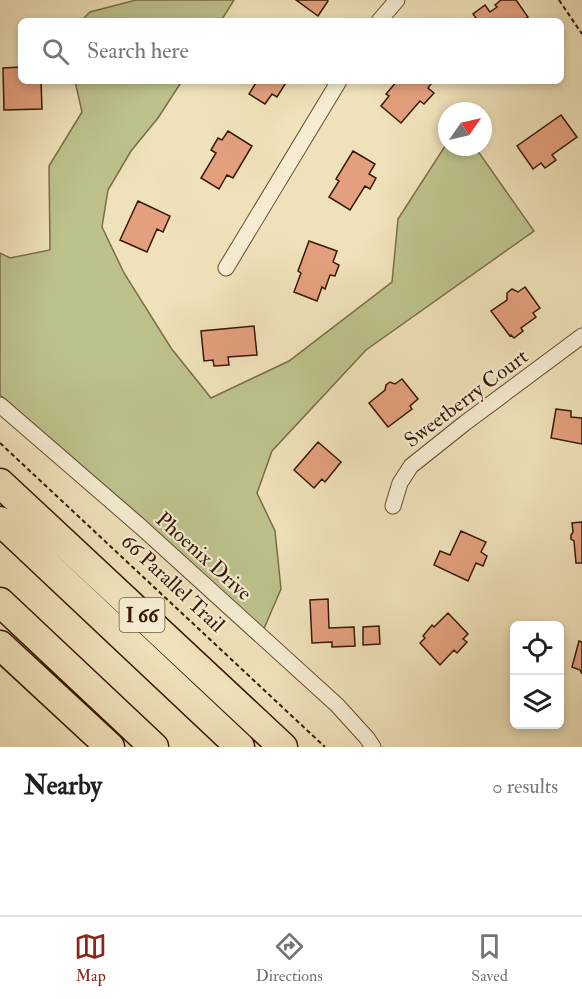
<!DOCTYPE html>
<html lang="en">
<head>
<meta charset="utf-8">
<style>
  body { margin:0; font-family:"IM FELL Double Pica",serif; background:#f6f6f6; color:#202124 }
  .controls { position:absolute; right:18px; bottom:18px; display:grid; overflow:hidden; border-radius:9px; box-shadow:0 3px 9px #0003 }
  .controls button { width:54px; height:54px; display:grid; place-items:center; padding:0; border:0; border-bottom:2px solid #e0e0e0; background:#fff; color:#202124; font:30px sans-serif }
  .compass { position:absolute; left:438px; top:102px; width:54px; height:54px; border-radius:50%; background:#fff; box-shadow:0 3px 9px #0003; rotate:56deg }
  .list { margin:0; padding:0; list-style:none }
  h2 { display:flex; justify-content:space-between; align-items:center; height:78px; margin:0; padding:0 24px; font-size:26px }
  h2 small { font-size:20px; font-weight:400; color:#757577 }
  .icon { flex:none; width:33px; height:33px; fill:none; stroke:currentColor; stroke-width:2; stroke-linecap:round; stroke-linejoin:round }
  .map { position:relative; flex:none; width:582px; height:747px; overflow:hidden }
  .search { position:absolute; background:#fff; box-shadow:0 3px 9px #0003; left:18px; right:18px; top:18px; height:66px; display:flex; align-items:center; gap:15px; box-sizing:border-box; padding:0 21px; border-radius:9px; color:#757577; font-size:22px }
  .sheet { height:168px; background:#fff }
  nav { display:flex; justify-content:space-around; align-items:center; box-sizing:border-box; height:84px; border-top:2px solid #e0e0e0; background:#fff; font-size:16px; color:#757577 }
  nav a { display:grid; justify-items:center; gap:3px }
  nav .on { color:#8f2418 }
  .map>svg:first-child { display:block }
</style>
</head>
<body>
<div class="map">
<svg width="582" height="747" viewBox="0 0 582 747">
  <rect width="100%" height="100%" fill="#efe1b9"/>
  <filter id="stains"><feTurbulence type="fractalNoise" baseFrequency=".00333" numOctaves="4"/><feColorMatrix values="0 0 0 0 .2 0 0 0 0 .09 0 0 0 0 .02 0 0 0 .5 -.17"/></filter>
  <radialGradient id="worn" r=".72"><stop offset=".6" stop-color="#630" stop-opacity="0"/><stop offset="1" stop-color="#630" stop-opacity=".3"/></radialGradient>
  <!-- green -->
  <path fill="#bdc28c" stroke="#7a6d48" stroke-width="1.5" d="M136,0H234L221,21H81L90,12Z
    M75,81H182L158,118L131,151L108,190L102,227L124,273L171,348L211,398L289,361L392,282L398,219L447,143V147H475L534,231L366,350L272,451L257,493L275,531L281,589L263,631L139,515L0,395V253L10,258L50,250L49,166L82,112Z"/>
  <!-- building -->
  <path fill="#e4a07e" stroke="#381805" stroke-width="1.5" d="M296,0H327L328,1L318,16Z
    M501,0H516L528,17L522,21H478L473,14L485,5L490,12L497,7L495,5Z
    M21,67V81H41L42,109L4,110L3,68Z
    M257,81H287L277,97L272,94L265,104L249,94Z
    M397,81H433L428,88L434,93L424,104L420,101L401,123L381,106L389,96L386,94Z
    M561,115L577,137L552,155L556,160L545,168L541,163L533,169L517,146Z
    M228,131L252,146L233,178L227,175L219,189L201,178L216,153L211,150L218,138L222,140Z
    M353,151L375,164L369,174L376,178L370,189L365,186L350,210L329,197L339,181L336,179Z
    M138,201L170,216L163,232L157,229L147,252L120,240Z
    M309,241L337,251L333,262L339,265L335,276L330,275L325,289L322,287L317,301L294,292L301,273L298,271Z
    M525,287L540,308L533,313L536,317L521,328L523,331L514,338L511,335L510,336L491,311L507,300V293L512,289L518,292Z
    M254,326L257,355L228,357L229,365L214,366L213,360L204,361L201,331Z
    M402,379L418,399L410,406L412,409L388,427L369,403L385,390L386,385L390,382L395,384Z
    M556,409L571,411V417L582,418V444L551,438Z
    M318,442L341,462L325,482L322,479L314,488L294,470Z
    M582,522V563H576L574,541L571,539V535L573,532L572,523Z
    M461,531L486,542L481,552L487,556L483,566L476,563L468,581L434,565L440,551L450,555Z
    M328,599L329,628L354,627L355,646L332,647V642L312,643L310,600Z
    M448,613L468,634L463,639L467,642L457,653L454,650L440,665L420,643L425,638L423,636L432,625L434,627Z
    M379,626L380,644L363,645V627Z
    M579,641L582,642V674L580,670L572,667Z"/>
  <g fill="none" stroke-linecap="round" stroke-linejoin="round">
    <defs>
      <path id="street" d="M379,21L397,0
        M226,268L339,81
        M0,405L141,527L337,705L367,738L373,747
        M393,506L400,483L411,466L465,423L582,336"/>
      <path id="highway" d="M0,483L283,747
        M0,521L240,747
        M0,602L154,747
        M0,645L110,747"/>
    </defs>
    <!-- street casing -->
    <use href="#street" stroke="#664a32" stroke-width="17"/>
    <!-- highway casing -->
    <use href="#highway" stroke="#381805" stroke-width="31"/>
    <!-- path -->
    <path stroke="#381805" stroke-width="2" stroke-dasharray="4.5 3" stroke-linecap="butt" d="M559,0L582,34
      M0,443L325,747"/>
    <!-- street -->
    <use href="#street" stroke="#f5ecd2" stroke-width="15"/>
    <!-- highway -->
    <use href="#highway" stroke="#efe1b9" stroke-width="28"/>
  </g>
  <g text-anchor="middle" stroke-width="4.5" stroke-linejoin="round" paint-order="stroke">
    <!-- shield labels -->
    <rect fill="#f5ecd2" stroke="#715842" stroke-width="1.5" x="119.5" y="598" width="45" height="34" rx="4.5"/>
    <g font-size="20" font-weight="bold" fill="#381805">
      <text x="142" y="622">I 66</text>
    </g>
    <!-- street labels -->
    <g font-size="21" fill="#381805" stroke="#f5ecd2">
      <text transform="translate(466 398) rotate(-37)" y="7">Sweetberry Court</text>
      <text transform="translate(204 556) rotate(42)" y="7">Phoenix Drive</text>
      <text transform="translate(173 583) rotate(43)" y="7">66 Parallel Trail</text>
    </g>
  </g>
  <rect width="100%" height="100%" filter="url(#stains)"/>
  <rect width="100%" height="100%" fill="url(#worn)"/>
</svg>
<div class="controls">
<button><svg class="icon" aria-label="locate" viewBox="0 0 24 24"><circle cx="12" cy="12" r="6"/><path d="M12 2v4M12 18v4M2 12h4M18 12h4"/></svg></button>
<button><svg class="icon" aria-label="layers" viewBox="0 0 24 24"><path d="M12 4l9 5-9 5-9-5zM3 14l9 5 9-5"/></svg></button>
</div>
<svg class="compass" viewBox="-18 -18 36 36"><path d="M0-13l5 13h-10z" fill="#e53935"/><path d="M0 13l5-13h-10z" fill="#757577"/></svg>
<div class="search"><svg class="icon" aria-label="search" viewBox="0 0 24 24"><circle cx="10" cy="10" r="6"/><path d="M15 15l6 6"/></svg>Search here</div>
</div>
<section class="sheet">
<h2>Nearby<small>0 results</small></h2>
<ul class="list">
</ul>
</section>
<nav>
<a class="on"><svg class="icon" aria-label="map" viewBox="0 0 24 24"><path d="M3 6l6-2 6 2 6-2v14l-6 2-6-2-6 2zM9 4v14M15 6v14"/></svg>Map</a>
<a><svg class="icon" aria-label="directions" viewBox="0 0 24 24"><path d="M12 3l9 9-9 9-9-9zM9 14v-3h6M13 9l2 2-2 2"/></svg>Directions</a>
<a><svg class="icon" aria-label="saved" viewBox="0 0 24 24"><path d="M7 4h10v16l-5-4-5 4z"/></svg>Saved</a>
</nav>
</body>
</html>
